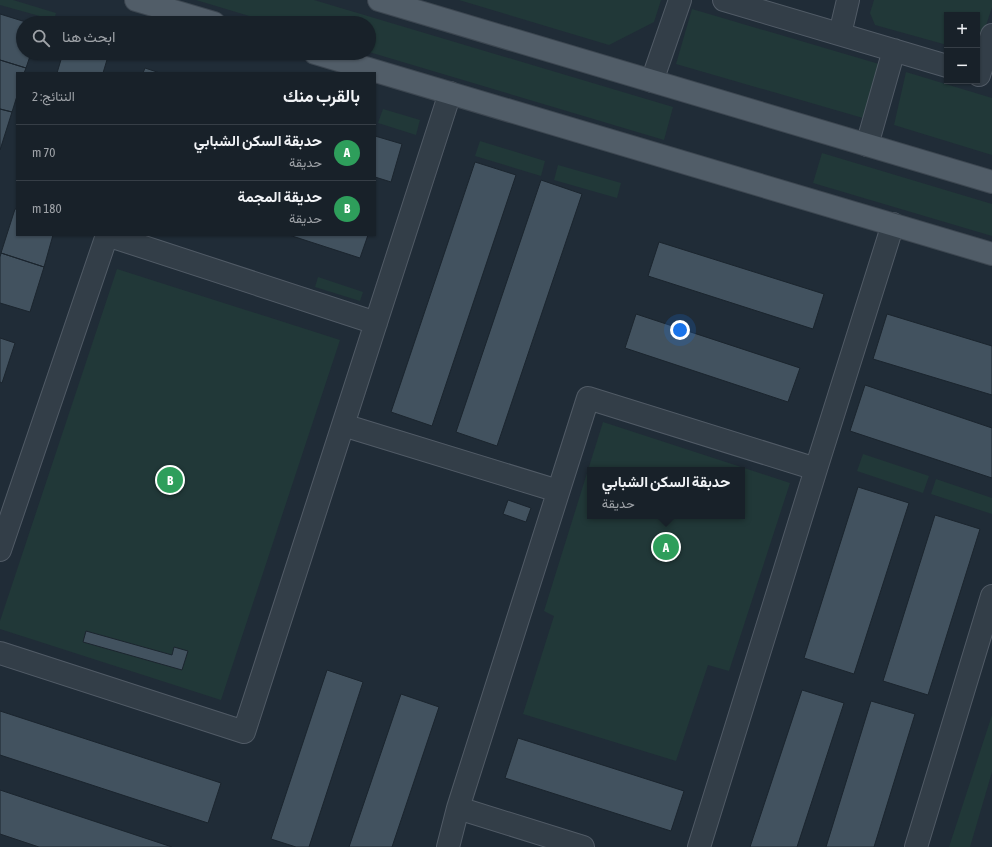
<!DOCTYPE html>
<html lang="ar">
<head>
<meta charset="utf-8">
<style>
  body { margin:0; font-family:"Asap Condensed",Vazirmatn,sans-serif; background:#212931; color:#f1f3f6; direction:rtl }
  .controls { position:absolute; right:12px; top:12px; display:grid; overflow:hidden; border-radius:0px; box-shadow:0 1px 3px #0004 }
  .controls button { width:36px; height:36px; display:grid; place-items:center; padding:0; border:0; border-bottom:1px solid #363e46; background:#182129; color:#f1f3f6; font:20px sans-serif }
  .you { position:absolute; left:680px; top:330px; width:14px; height:14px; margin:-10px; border:3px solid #fff; border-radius:50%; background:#1a73e8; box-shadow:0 0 0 6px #1a73e833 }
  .badge { display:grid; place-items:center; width:26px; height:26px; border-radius:50%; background:#ea580c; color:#fff; font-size:13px; font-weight:700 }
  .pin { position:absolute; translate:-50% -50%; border:2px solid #fff; box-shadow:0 1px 4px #0006 }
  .popup { position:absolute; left:587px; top:467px; width:158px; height:52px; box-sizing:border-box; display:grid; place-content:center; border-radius:0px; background:#182129; filter:drop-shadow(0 1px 3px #0005); font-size:13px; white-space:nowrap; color:#9fa3a8 }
  .popup b { font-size:15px; color:#f1f3f6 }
  .popup::after { content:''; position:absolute; left:50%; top:100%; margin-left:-8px; border:8px solid transparent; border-top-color:#182129 }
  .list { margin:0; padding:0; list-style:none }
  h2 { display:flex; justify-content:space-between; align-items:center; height:52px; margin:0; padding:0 16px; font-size:17px }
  h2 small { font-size:13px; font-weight:400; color:#9fa3a8 }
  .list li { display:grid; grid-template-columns:26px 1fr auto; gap:12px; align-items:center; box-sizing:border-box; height:56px; padding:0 16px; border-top:1px solid #363e46 }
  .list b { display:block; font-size:15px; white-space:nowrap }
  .list p { margin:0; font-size:13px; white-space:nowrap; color:#9fa3a8 }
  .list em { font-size:13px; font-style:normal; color:#9fa3a8 }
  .icon { flex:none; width:22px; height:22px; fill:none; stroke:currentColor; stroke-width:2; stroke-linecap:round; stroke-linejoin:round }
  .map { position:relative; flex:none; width:992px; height:847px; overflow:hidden; direction:ltr }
  .search { position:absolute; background:#182129; box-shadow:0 1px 3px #0004; left:16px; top:16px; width:360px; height:44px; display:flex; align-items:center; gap:10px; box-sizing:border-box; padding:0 14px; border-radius:22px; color:#9fa3a8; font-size:15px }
  .panel { position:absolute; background:#182129; box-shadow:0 1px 3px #0004; left:16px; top:72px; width:360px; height:164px; border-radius:0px; direction:rtl }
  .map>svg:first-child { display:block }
</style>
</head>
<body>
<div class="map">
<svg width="992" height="847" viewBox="0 0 992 847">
  <rect width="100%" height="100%" fill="#202c37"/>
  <!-- green -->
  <path fill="#213838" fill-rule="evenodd" d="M0,0H13L56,13L54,20L0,5Z
    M196,0H314L673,107L664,140L369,52V23H273Z
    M459,0H661L654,22L609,45Z
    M874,0H992V7L977,53V15H947V45L875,25L870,13Z
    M692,9L879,64L863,118L676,64Z
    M66,16L90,23H63Z
    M906,72L992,98V155L894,125Z
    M383,109L420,120L416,135L378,123Z
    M480,141L545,161L541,176L475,156Z
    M822,153L992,204V236L813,183Z
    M558,165L621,183L617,198L554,180Z
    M117,269L340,340L221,700L0,629V621Z
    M318,277L363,292L360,301L315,287Z
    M603,422L790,483L729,671L708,665L676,761L523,714L554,616L544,611ZM590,470H742V516H590Z
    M863,454L929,476L923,493L857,471Z
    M936,479L992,498V514L931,494Z
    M992,715V772L970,847H949Z"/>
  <!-- building -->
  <path fill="#42525f" stroke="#1b252e" d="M0,14L29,23H23V53H31L26,68L0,60Z
    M63,53H109L103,73H57Z
    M0,60L26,68L24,73H17V96L12,112L0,109Z
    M145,68L160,73H143Z
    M0,109L12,112L0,150Z
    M375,136L402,144L391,182L375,177Z
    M475,162L516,175L432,426L391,412Z
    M541,180L582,194L497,446L456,432Z
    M15,209H17V235H53L44,267L1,253Z
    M289,235H368L360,258Z
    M659,242L824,294L813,329L648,276Z
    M1,253L44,267L30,312L0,303V257Z
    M636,314L800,368L788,402L625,348Z
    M887,314L992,346V395L873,359Z
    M0,338L15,343L2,383L0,382Z
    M865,385L992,428V478L850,431Z
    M858,487L909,503L854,674L804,658Z
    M508,500L531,508L526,522L503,514Z
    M935,515L980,529L928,695L883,681Z
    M86,631L172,655L174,647L188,651L182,670L83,642Z
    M327,670L363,682L309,847H296L271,839Z
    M802,690L844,703L797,847H750Z
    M401,694L439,707L392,847H349Z
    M871,701L915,714L874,847H826Z
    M0,711L221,783L208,823L0,755Z
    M518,738L684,791L671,831L505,778Z
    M0,790L172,847H39L0,834Z"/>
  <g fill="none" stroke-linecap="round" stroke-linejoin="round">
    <defs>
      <path id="street" d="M724,0L947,66
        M840,34L848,0
        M979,75L992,35
        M652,81L680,0
        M867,145L894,50
        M343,425L558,491
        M0,550L107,235L376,323
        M0,653L244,732L450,93
        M448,847L458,808
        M583,847L458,808L588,398L816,469L893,224
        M699,847L816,469
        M916,847L992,596"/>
      <path id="primary" d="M136,0L214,23
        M379,0L992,182
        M315,53L992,254"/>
    </defs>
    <!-- street casing -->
    <use href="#street" stroke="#515b66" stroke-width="24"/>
    <!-- primary casing -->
    <use href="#primary" stroke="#3d4751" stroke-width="24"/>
    <!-- street -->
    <use href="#street" stroke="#333e48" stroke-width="22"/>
    <!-- primary -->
    <use href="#primary" stroke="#515d68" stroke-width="22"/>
  </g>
</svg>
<div class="controls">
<button>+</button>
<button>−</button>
</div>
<div class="you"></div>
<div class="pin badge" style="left:666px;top:547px;background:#2e9e5b">A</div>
<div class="popup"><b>حدبقة السكن الشبابي</b>حديقة</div>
<div class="pin badge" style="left:170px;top:480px;background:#2e9e5b">B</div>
<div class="search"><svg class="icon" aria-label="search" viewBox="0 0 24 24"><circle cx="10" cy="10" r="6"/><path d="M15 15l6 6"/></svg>ابحث هنا</div>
<section class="panel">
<h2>بالقرب منك<small>النتائج: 2</small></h2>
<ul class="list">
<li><span class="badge" style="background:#2e9e5b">A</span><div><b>حدبقة السكن الشبابي</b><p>حديقة</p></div><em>70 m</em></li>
<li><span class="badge" style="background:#2e9e5b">B</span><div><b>حديقة المجمة</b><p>حديقة</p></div><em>180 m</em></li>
</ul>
</section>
</div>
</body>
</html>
